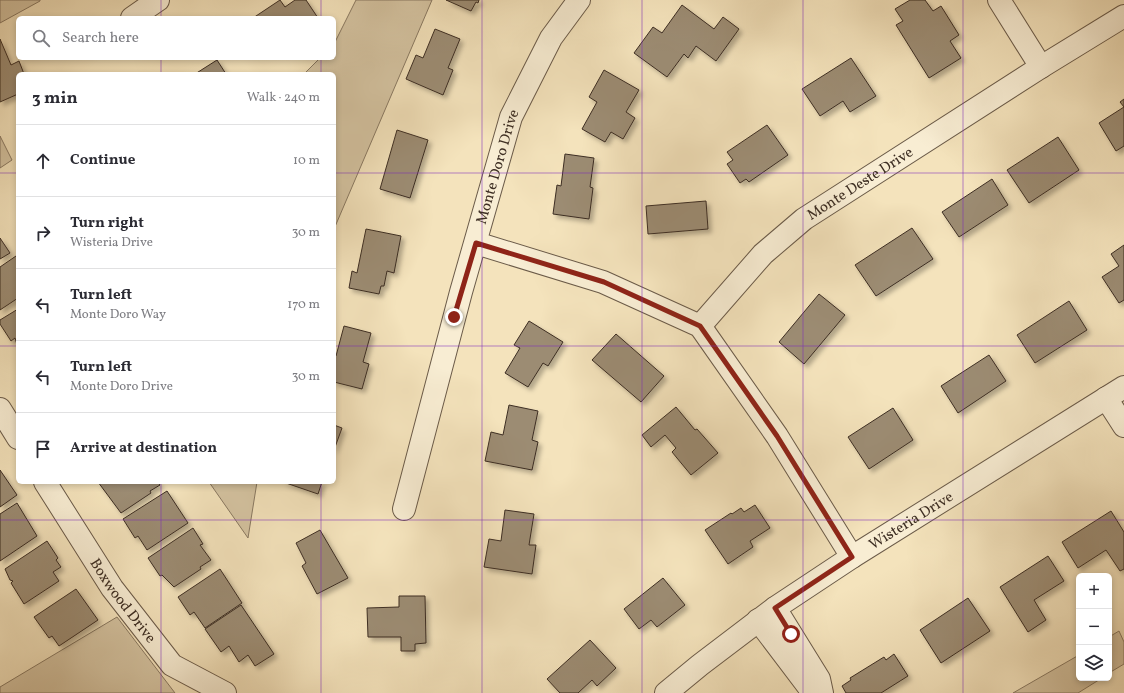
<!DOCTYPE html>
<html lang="en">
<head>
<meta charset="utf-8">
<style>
  body { margin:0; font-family:Vollkorn,serif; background:#f7f7f7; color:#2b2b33 }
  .controls { position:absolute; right:12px; bottom:12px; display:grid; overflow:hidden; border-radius:6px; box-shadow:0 2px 6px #0003 }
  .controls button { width:36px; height:36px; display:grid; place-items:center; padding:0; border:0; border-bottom:1px solid #e1e1e2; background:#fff; color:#2b2b33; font:20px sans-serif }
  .stop { position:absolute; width:12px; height:12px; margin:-9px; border:3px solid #8f2418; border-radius:50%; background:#fff }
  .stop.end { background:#8f2418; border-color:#fff; box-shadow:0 1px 4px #0008 }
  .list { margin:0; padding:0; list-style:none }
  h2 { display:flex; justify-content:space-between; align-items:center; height:52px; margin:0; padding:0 16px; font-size:17px }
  h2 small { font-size:13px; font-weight:400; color:#7c7c81 }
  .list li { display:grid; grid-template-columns:26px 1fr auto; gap:12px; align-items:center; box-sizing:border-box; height:72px; padding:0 16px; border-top:1px solid #e1e1e2 }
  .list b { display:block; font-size:15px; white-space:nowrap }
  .list p { margin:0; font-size:13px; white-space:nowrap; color:#7c7c81 }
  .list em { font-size:13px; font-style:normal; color:#7c7c81 }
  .icon { flex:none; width:22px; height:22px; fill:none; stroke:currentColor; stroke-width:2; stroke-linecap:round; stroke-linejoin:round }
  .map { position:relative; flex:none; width:1124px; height:693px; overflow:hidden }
  .search { position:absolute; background:#fff; box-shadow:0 2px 6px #0003; left:16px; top:16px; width:320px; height:44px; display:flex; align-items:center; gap:10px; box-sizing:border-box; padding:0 14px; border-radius:6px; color:#7c7c81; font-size:15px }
  .panel { position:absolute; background:#fff; box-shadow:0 2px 6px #0003; left:16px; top:72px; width:320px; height:412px; border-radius:6px }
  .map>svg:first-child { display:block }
</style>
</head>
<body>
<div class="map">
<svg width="1124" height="693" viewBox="0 0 1124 693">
  <defs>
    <filter id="shadow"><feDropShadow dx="3.5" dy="3.5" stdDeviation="2" flood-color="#0004"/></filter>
  </defs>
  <rect width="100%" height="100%" fill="#f4e3bc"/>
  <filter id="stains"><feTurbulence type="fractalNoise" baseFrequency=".005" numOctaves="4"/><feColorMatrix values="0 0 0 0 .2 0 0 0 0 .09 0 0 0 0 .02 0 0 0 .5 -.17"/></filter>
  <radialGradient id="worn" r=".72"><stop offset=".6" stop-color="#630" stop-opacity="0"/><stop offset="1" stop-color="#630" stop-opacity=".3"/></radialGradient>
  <!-- green -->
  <path fill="#d5c4a2" stroke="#897962" d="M0,0H40V1L0,23Z
    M356,0H432L334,229V74H304L320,58H334V44Z
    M0,136L12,160L0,168Z
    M209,482H257L248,538Z
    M117,617L175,693H0V687Z
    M1119,631L1124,642V664L1109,673V637Z
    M1079,655V678H1102L1078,693H1013Z"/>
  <!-- building -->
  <path fill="#9c8c73" stroke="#3d2e23" filter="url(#shadow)" d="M280,0L285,7L295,0H306L318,18H253Z
    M446,0H479L478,3L476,2L471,11Z
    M910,0H925L933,11L941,6L959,35L950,41L961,58L929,78L896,25L903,21L895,9Z
    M682,5L714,29L723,17L739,29L716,61L696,46L688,58L684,54L667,77L634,53L653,27L662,33Z
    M435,29L460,39L448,68L453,70L443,95L406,79L416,55L423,58Z
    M0,39L11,65L19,61L24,74H18V94L0,102Z
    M851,58L876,96L850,112L843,101L820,116L802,89Z
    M217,60L226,74H195Z
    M604,70L639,90L626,112L635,118L623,139L611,132L605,142L582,129L597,102L589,97Z
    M1124,99V146L1116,151L1099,123L1124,107L1120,102Z
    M767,125L788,155L749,182L746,179L740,183L727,164L733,160L727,152Z
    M397,130L428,140L410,198L380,189Z
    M1058,137L1079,170L1029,203L1007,170Z
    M565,154L594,158L590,187L593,188L589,219L553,214L557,185L561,186Z
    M992,179L1008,205L959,237L942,212Z
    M706,201L708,229L648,234L646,206Z
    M912,228L933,259L876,296L855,265Z
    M366,229L401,236L394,273L387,271L384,286H381L379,294L349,288L352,271L357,273Z
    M0,238L10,253L0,259Z
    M1124,245V300L1119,303L1102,277L1119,266L1111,254Z
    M16,256L18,259V298L0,310V267Z
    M819,294L845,315L804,364L779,342Z
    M1069,301L1087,330L1035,363L1017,335Z
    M18,309V348L15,338L11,341L0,324V320Z
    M529,321L563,342L548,366L543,363L528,387L505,373L520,348L514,345Z
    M344,326L371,333L363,362L369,364L362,389L334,382V355L336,356Z
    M616,334L664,376L641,402L592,360Z
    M989,355L1006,381L958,413L941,386Z
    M509,405L538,411L532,440L538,442L532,470L485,461L491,432L503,435Z
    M676,407L695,430L697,429L718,453L691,475L672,452L676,448L665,435L651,447L642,435Z
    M893,408L913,440L869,469L848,437Z
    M334,425L342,428L334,450Z
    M0,470L17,495L0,507Z
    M98,482H158L160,485L150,491L151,493L121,513Z
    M283,482H322L318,494Z
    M167,491L188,523L147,550L138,536L135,538L123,519Z
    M17,503L37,536L0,561V514Z
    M755,505L770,528L750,541L753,547L728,564L705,530L731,513L732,514L741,508L744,512Z
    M505,510L534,514L529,545H536L532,574L484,567L489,539L501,541Z
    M1111,511L1124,532V569L1120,571L1106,550L1078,568L1062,542Z
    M193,528L203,544L200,545L211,560L200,567L201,569L174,587L162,575L160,576L148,558Z
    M320,530L348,578L317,594L302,566L306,563L296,543Z
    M47,541L58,558L56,560L61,567L53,572L59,581L24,604L11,583L13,581L10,580L5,569Z
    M1048,556L1064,581L1034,600L1046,620L1028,632L1000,587Z
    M220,569L242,603L205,628L194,612L190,615L178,597Z
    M663,578L685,605L657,627L651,620L639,629L624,609Z
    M76,589L98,620L59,646L52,636L49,638L34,617Z
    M399,596H425L426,643L415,644V651H401V637H368L367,608L399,607Z
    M968,598L990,631L941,663L920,630Z
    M241,605L274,654L255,666L248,655L239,662L229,646L221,652L205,629Z
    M590,640L616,668L597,686L592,680L578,693H560L547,679Z
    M894,654L908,676L881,693H846L842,686L851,680L850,678L884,657L886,660Z"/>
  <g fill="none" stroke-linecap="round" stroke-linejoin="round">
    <defs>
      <g id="minor">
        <path d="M999,0L1041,67"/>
        <path d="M132,18L158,0"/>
        <path d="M476,243L603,282L700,326L777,436L852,557"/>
        <path id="s1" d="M700,326L763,254L804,219L1041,67L1124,16"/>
        <path d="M1106,398L1124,426"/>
        <path d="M0,409L18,438"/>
        <path id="s2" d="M45,482L112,588L172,665L225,693"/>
        <path id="s3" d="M404,509L461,292L511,117L551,38L579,0"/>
        <path d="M775,608L819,679L822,693"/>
        <path d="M758,620L808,686L814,689"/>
        <path id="s4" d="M666,693L700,665L775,608L852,557L1124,387"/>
      </g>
    </defs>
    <!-- minor casing -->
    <use href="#minor" stroke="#6b5b49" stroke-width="24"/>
    <!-- minor -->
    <use href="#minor" stroke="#f8edd3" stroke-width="22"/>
  </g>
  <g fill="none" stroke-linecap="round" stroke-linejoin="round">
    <!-- route -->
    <path stroke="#8f2418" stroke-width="5" d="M454,317L476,243L604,282L700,326L777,436L852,557L775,608L791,634"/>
  </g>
  <!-- grid -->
  <path fill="none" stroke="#7b2cbf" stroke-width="1" stroke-opacity="0.55" d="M161,0V18M321,0V18M482,0V693M642,0V693M803,0V693M963,0V693M161,58V74M321,58V74M0,173H18M334,173H1124M0,346H18M334,346H1124M161,482V693M321,482V693M0,520H1124"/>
  <g text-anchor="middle" stroke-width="4" stroke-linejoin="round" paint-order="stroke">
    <!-- street labels -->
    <g font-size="15" fill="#3d2e23" stroke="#f8edd3">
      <text dy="5" stroke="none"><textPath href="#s3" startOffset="355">Monte Doro Drive</textPath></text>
      <text dy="5" stroke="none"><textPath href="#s1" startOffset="216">Monte Deste Drive</textPath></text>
      <text dy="5" stroke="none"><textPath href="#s4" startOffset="300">Wisteria Drive</textPath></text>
      <text dy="5" stroke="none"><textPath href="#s2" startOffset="142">Boxwood Drive</textPath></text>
    </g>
  </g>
  <rect width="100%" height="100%" filter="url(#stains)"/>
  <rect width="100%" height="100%" fill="url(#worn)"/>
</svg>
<div class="controls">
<button>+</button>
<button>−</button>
<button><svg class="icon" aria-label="layers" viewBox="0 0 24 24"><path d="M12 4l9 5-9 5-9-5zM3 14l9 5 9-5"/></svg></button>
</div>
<div class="stop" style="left:791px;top:634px"></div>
<div class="stop end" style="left:454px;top:317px"></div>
<div class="search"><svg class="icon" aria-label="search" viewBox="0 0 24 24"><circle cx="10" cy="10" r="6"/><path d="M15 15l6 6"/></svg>Search here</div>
<section class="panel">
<h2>3 min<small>Walk · 240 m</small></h2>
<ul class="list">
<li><svg class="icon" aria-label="ahead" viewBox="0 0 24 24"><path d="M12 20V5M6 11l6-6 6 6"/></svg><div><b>Continue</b></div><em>10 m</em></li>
<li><svg class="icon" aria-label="right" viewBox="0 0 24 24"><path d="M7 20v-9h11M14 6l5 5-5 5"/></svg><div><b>Turn right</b><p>Wisteria Drive</p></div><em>30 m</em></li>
<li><svg class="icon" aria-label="left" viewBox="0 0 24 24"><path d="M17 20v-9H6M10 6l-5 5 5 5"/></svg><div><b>Turn left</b><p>Monte Doro Way</p></div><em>170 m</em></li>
<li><svg class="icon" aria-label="left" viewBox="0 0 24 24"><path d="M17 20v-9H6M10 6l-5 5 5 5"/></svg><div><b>Turn left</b><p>Monte Doro Drive</p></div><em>30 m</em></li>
<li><svg class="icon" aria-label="arrive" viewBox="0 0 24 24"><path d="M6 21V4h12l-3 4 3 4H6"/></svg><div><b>Arrive at destination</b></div></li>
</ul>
</section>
</div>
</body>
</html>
